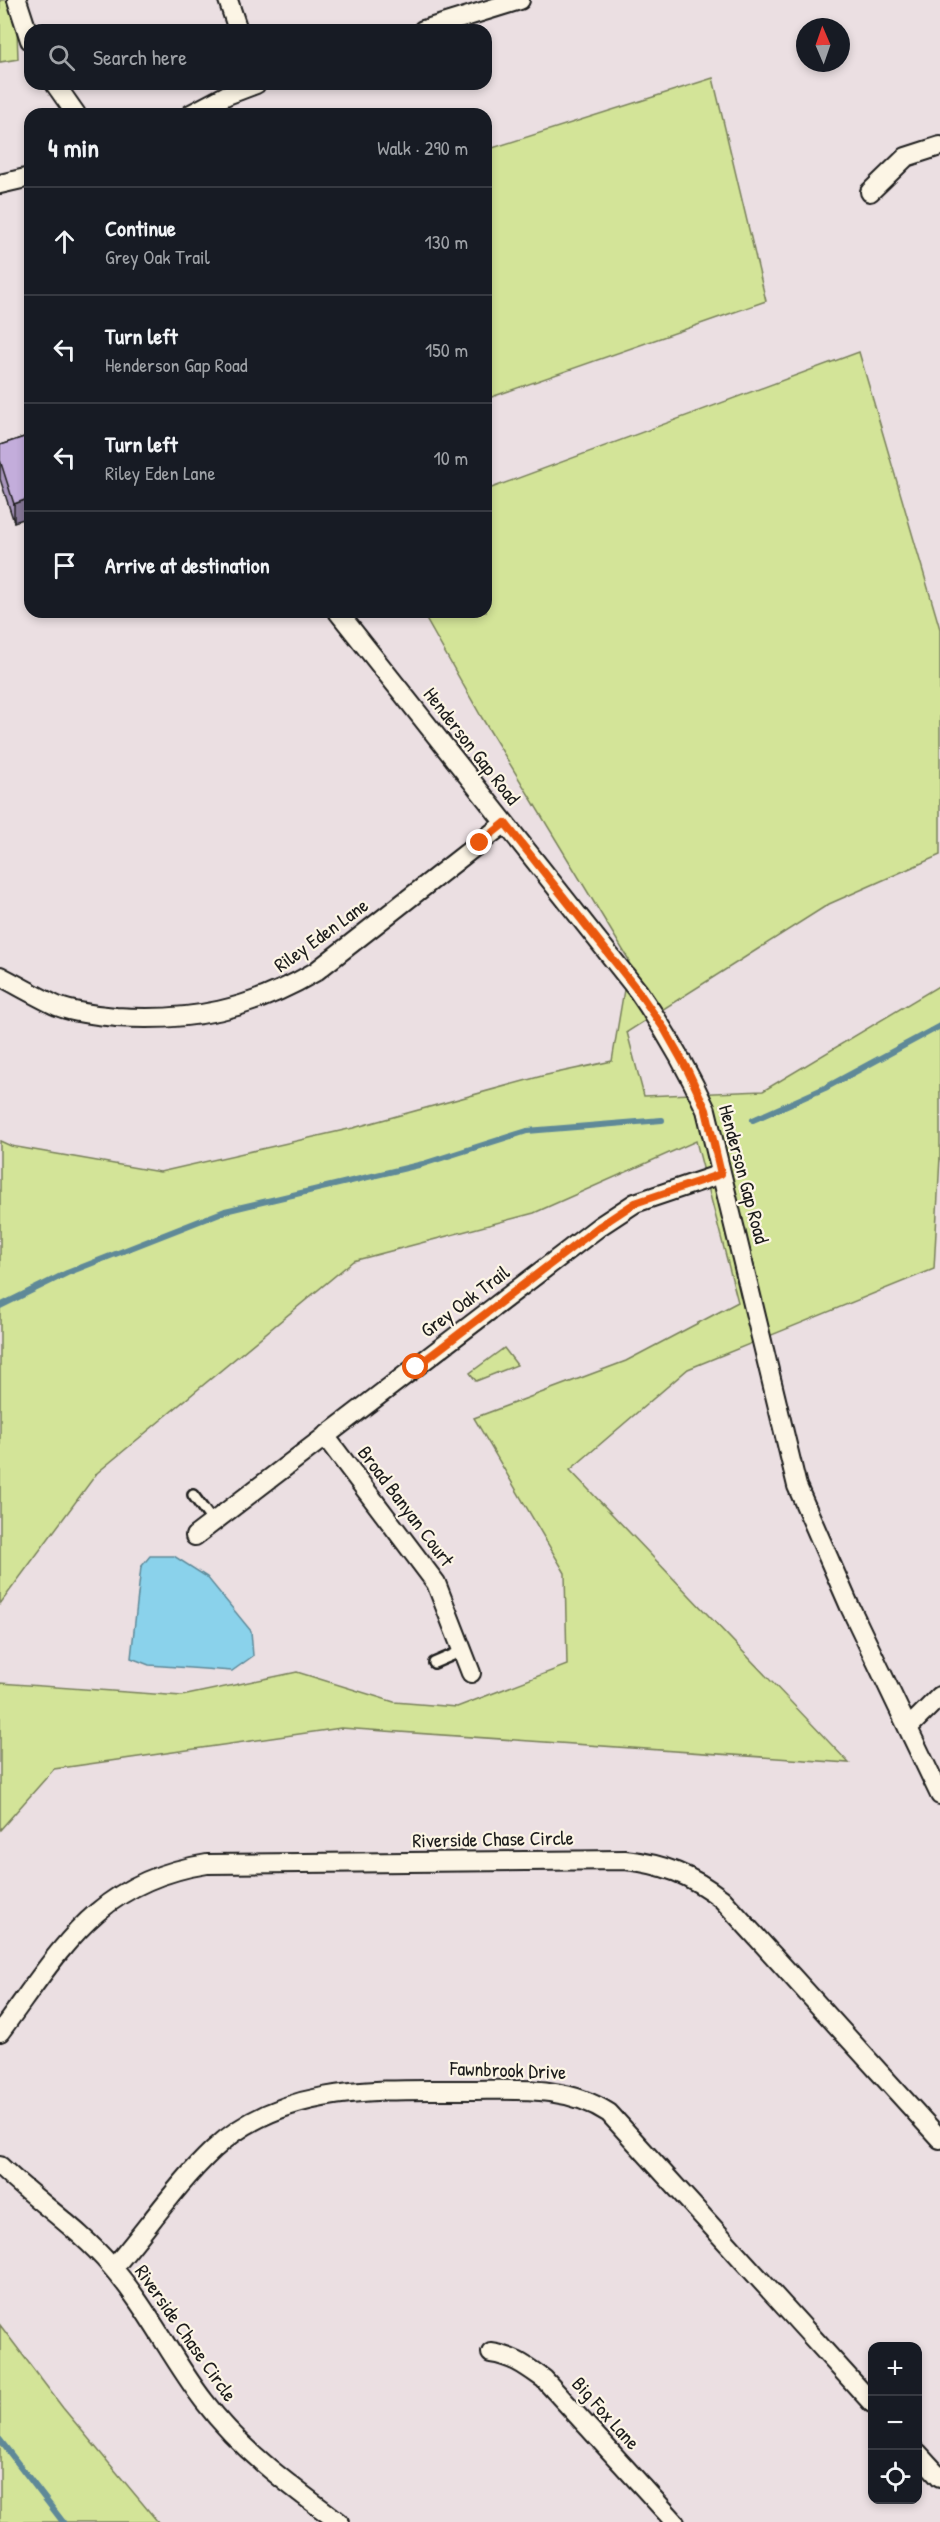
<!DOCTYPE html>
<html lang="en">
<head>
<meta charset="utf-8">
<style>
  body { margin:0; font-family:"Patrick Hand",sans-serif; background:#242831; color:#f1f3f6 }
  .controls { position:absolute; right:18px; bottom:18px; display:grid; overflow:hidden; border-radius:12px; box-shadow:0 3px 9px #0003 }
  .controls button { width:54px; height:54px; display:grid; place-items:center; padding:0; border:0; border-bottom:2px solid #363941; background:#171b24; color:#f1f3f6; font:30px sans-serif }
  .compass { position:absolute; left:796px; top:18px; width:54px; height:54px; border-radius:50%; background:#171b24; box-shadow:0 3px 9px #0003; rotate:358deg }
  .stop { position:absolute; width:18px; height:18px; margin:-14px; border:4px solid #ea580c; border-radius:50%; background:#fff }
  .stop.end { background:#ea580c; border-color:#fff; box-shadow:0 2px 6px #0008 }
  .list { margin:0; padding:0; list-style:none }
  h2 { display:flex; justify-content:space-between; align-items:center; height:78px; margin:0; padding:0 24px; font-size:26px }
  h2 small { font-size:20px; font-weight:400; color:#9ea1a6 }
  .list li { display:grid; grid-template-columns:39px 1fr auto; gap:18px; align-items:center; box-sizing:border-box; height:108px; padding:0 24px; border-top:2px solid #363941 }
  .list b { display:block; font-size:22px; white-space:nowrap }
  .list p { margin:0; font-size:20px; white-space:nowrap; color:#9ea1a6 }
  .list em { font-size:20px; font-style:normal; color:#9ea1a6 }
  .icon { flex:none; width:33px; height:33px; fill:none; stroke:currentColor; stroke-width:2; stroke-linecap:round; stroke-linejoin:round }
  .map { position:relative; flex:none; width:940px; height:2522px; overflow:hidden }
  .search { position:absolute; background:#171b24; box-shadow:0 3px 9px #0003; left:24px; top:24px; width:468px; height:66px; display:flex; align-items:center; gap:15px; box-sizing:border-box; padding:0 21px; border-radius:18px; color:#9ea1a6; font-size:22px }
  .panel { position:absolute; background:#171b24; box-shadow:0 3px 9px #0003; left:24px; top:108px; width:468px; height:510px; border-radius:18px }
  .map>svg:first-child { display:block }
</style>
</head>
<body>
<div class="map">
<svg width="940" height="2522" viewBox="0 0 940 2522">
  <rect width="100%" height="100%" fill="#ebdfe2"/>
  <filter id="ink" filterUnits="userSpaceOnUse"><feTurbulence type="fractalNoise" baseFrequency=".0167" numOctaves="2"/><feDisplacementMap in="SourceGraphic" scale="12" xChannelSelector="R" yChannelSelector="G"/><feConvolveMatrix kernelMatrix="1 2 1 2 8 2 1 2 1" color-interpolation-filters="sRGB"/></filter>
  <g filter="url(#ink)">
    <!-- green -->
    <path fill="#d3e498" stroke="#78805a" stroke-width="1.5" d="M0,0H16L18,59L0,62Z
      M713,78L766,301L486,399V150Z
      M859,352L940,629V855L829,904L627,1032L644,1096L763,1091L940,985V1157L934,1269L688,1369L570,1470L849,1763L341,1728L54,1769L0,1830V1683L182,1696L297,1672L394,1702L457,1707L567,1665L565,1573L474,1418L626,1361L738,1302L696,1141L534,1213L353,1261L97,1473L0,1604V1141L11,1146L160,1172L353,1128L542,1076L612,1061L629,960L482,718L422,612H486V490Z
      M504,1348L517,1365L476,1381L470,1373Z
      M0,2325L63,2408L158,2522H0Z"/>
    <!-- water -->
    <path fill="#8ad2eb" stroke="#5e8998" stroke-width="1.5" d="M150,1556H174L207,1577L251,1631L253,1656L232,1671L149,1665L131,1658L141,1567Z"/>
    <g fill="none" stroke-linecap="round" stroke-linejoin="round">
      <!-- stream -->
      <path stroke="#5e8998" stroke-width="6" d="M753,1120L825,1088L940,1026
        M0,1306L67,1273L225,1211L423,1164L527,1131L662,1120
        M0,2440L63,2522"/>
      <defs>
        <path id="service" d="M193,1495L213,1522
          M434,1663L462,1651"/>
        <path id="minor" d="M17,0L30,40
          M228,0L238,30
          M423,30L520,0
          M55,84L76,114
          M191,114L227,95L256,84
          M0,184L30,177
          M870,192L906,157L940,146
          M338,612L638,991C665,1030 687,1068 706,1110L797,1486L850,1607L940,1795
          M0,976C19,986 38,997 57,1006C75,1013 97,1015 116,1017C191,1022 250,1010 315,972L505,823
          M325,1436L436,1583L471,1673
          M195,1536L600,1226L635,1203L721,1174
          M909,1727L940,1696
          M0,2032C62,1949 96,1881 207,1864L625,1860C664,1864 691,1875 722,1899L940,2139
          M0,2166C36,2201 78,2228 111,2266C147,2307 171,2358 204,2401C242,2451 289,2485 339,2522
          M113,2268C147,2229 176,2185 213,2150C283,2084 379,2090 468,2090C515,2090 567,2085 609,2113L872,2403
          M491,2353C513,2356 527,2367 544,2379L675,2522
          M918,2453L940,2477"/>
      </defs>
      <!-- service casing -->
      <use href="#service" stroke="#1c1c1c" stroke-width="14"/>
      <!-- minor casing -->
      <use href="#minor" stroke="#1c1c1c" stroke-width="22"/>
      <!-- service -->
      <use href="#service" stroke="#fcf5e5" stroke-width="9"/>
      <!-- minor -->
      <use href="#minor" stroke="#fcf5e5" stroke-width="18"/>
    </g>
    <!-- wall -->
    <path fill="#a895bc" stroke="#1c1c1c" stroke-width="1.5" d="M30,435L14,522L0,479V445Z"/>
    <!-- shaded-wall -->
    <path fill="#887999" stroke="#1c1c1c" stroke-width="1.5" d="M30,498V517L14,522V504Z"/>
    <!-- building -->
    <path fill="#c3addb" stroke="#1c1c1c" stroke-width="1.5" d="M30,435V498L14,504L0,460V445Z"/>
  </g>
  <g fill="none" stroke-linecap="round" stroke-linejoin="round" filter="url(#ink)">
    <!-- route -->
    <path stroke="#ea580c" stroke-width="8" d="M416,1367L600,1226L635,1203L721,1174L706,1110L688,1071L665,1030L638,991L505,823L480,843"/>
  </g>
  <g text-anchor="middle" stroke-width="4.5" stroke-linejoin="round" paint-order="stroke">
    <!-- street labels -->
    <g font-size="20" fill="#1c1c1c" stroke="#fcf5e5">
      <text transform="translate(472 746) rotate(52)" y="7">Henderson Gap Road</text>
      <text transform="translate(321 935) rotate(-36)" y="7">Riley Eden Lane</text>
      <text transform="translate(744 1174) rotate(75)" y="7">Henderson Gap Road</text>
      <text transform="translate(465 1301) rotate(-37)" y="7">Grey Oak Trail</text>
      <text transform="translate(406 1506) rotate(53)" y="7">Broad Banyan Court</text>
      <text transform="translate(493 1839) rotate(-1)" y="7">Riverside Chase Circle</text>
      <text transform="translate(508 2070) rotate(2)" y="7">Fawnbrook Drive</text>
      <text transform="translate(186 2333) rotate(55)" y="7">Riverside Chase Circle</text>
      <text transform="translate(606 2413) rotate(48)" y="7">Big Fox Lane</text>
    </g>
  </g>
</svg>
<div class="controls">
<button>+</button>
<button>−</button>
<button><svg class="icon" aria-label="locate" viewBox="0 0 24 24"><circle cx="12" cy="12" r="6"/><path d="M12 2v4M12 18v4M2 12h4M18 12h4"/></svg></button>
</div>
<svg class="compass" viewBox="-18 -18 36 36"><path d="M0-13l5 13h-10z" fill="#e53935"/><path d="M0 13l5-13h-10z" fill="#9ea1a6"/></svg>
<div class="stop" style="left:416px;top:1367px"></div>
<div class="stop end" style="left:480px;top:843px"></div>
<div class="search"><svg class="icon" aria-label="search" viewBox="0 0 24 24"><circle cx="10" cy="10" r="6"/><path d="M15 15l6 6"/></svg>Search here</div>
<section class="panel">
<h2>4 min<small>Walk · 290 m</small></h2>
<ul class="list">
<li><svg class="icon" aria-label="ahead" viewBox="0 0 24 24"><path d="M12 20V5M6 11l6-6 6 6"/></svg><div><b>Continue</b><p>Grey Oak Trail</p></div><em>130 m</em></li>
<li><svg class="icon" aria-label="left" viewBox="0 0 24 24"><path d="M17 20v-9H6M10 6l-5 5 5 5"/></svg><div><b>Turn left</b><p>Henderson Gap Road</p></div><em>150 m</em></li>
<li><svg class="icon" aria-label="left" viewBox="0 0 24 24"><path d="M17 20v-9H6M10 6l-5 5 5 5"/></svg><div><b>Turn left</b><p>Riley Eden Lane</p></div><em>10 m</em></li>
<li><svg class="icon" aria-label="arrive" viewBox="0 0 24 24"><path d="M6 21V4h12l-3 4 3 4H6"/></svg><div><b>Arrive at destination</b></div></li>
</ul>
</section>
</div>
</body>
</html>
